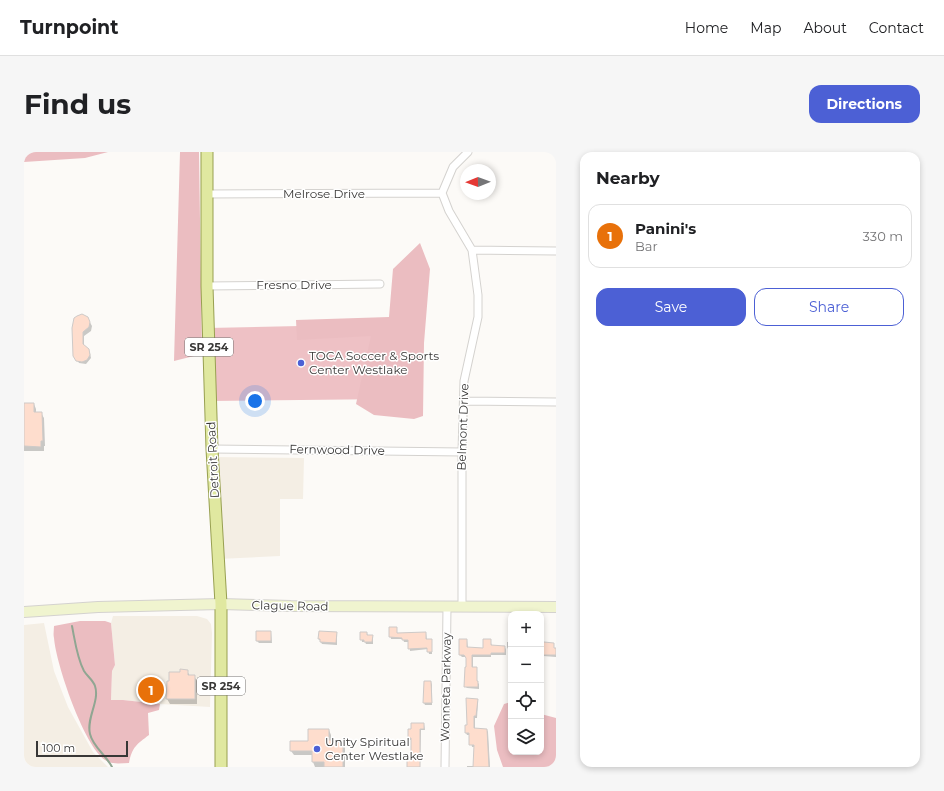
<!DOCTYPE html>
<html lang="en">
<head>
<meta charset="utf-8">
<style>
  body { margin:0; font-family:Montserrat,sans-serif; background:#f6f6f6; color:#202124 }
  .controls { position:absolute; right:12px; bottom:12px; display:grid; overflow:hidden; border-radius:8px; box-shadow:0 2px 6px #0003 }
  .controls button { width:36px; height:36px; display:grid; place-items:center; padding:0; border:0; border-bottom:1px solid #e0e0e0; background:#fff; color:#202124; font:20px sans-serif }
  .compass { position:absolute; left:436px; top:12px; width:36px; height:36px; border-radius:50%; background:#fff; box-shadow:0 2px 6px #0003; rotate:269deg }
  .scale { position:absolute; left:12px; bottom:10px; width:92px; box-sizing:border-box; padding-left:4px; border:2px solid #383736; border-top:0; font-size:11px; line-height:14px; white-space:nowrap; color:#383736; -webkit-text-stroke:3px #fff; paint-order:stroke }
  .you { position:absolute; left:231px; top:249px; width:14px; height:14px; margin:-10px; border:3px solid #fff; border-radius:50%; background:#1a73e8; box-shadow:0 0 0 6px #1a73e833 }
  .badge { display:grid; place-items:center; width:26px; height:26px; border-radius:50%; background:#4c60d5; color:#fff; font-size:13px; font-weight:700 }
  .pin { position:absolute; translate:-50% -50%; border:2px solid #fff; box-shadow:0 1px 4px #0006 }
  .list { margin:0; padding:0; list-style:none }
  h2 { display:flex; justify-content:space-between; align-items:center; height:52px; margin:0; padding:0 16px; font-size:17px }
  h2 small { font-size:13px; font-weight:400; color:#757577 }
  .list li { display:grid; grid-template-columns:26px 1fr auto; gap:12px; align-items:center; box-sizing:border-box; height:64px; margin:0 8px 8px; padding:0 8px; border:1px solid #e0e0e0; border-radius:12px }
  .list b { display:block; font-size:15px; white-space:nowrap }
  .list p { margin:0; font-size:13px; white-space:nowrap; color:#757577 }
  .list em { font-size:13px; font-style:normal; color:#757577 }
  .actions { display:flex; gap:8px; padding:12px 16px }
  .actions a { flex:1; padding:9px 0; border:1px solid #4c60d5; border-radius:12px; text-align:center; font-size:14px; color:#4c60d5 }
  .actions .main { background:#4c60d5; color:#fff }
  .icon { flex:none; width:22px; height:22px; fill:none; stroke:currentColor; stroke-width:2; stroke-linecap:round; stroke-linejoin:round }
  .map { position:relative; flex:none; width:532px; height:615px; overflow:hidden; border-radius:12px }
  header { display:flex; align-items:center; gap:24px; box-sizing:border-box; height:56px; padding:0 20px; background:#fff; border-bottom:1px solid #e0e0e0 }
  header strong { font-size:19px }
  nav { display:flex; gap:22px; margin-inline-start:auto; font-size:14px }
  .intro { display:flex; align-items:center; justify-content:space-between; box-sizing:border-box; height:96px; padding:0 24px }
  h1 { margin:0; font-size:28px }
  .button { padding:10px 18px; border-radius:12px; background:#4c60d5; color:#fff; font-size:14px; font-weight:700 }
  main { display:flex; gap:24px; padding:0 24px }
  aside { flex:1; background:#fff; border-radius:12px; box-shadow:0 2px 6px #0003 }
  .map>svg:first-child { display:block }
</style>
</head>
<body>
<header>
<strong>Turnpoint</strong>
<nav><a>Home</a><a>Map</a><a>About</a><a>Contact</a></nav>
</header>
<div class="intro"><h1>Find us</h1><a class="button">Directions</a></div>
<main>
<div class="map">
<svg width="532" height="615" viewBox="0 0 532 615">
  <rect width="100%" height="100%" fill="#fcfaf7"/>
  <!-- built -->
  <path fill="#f4eee4" d="M188,305L280,306L279,347H256V404L194,407Z
    M89,464H173L183,467L187,472L188,481L186,555L136,552L99,548H87L88,519L91,513L87,471Z
    M20,471L30,519L44,555L69,600L84,615H0V473Z"/>
  <!-- green -->
  <path fill="#eec1c5" d="M368,172L369,247L186,249L184,176Z"/>
  <!-- forest -->
  <path fill="#ebbdc1" d="M0,0H84L61,6L0,10Z
    M156,0H175L178,202L150,209Z
    M396,91L406,117L400,191L399,264L390,267L350,263L332,252L347,184L273,188L272,168L365,165L369,117Z
    M56,469H81L87,471L91,513L88,519L87,548H99L136,552L135,558L124,561L125,583C113,592 108,595 105,611C97,611 88,613 81,608C60,594 32,512 30,486C29,482 30,478 30,474Z
    M487,550V600H517V562L532,566V615H479L473,598L470,574L480,552Z"/>
  <!-- shadow -->
  <path fill="#0003" d="M63,165L68,174L67,179L60,184V194L66,201L67,206L62,212L55,211L49,201Z
    M0,252H10L12,257V261H17L20,266L21,294H20V299H0Z
    M366,476H372L373,482L402,481L403,488H407L408,491V502H405L404,497L386,499L385,490H380L379,487H367Z
    M247,480L248,491H235L233,489Z
    M312,481L313,483V493L298,492L295,487Z
    M337,481H343L344,484H348L349,486V492H342L341,490H338Z
    M443,488L444,496L460,497L466,488L468,494L480,495L482,497V503H467V505H449V516H452L453,518V530L455,532V537L443,536L441,534L444,516L442,505H438L436,503Z
    M483,490H487V497H484L483,495Z
    M529,492L530,497H532V505L519,504L517,503V496Z
    M163,519L166,524H170L173,529V552H146L143,547L157,521Z
    M407,530L408,533V553H401L400,551Z
    M453,548L454,550L453,566H451V577L463,578L464,580L466,615H443V614H450L451,595H448L446,583H443L442,581Z
    M400,572L401,578H397L396,615H384L388,607V588H386L385,586Z
    M305,578L307,583V589L318,591L321,595V615H291L289,610V603H270L267,599Z"/>
  <g fill="none" stroke-linecap="round" stroke-linejoin="round">
    <!-- stream -->
    <path stroke="#90a692" stroke-width="2" d="M48,474C51,489 53,506 60,519C63,524 69,528 71,534C76,549 62,566 66,582C69,595 82,603 88,615"/>
  </g>
  <!-- building -->
  <path fill="#feddcd" stroke="#cecac8" d="M58,162L64,165L66,170L65,175L59,180V192L65,197L66,203L63,208L58,210L52,209L49,204L48,176L50,166L53,164Z
    M0,251H10V260H18L19,289H17V295L0,294Z
    M365,475H373V481L402,480V487H408V500H403V496L384,497V488H378V486L365,485Z
    M232,479H247V489H232Z
    M295,479L313,480L312,491L296,490V487H294Z
    M336,480H343V483H349L348,490H340V488H336Z
    M435,487H443V495L459,496V487H467V493L481,494V501H467V503H448V515H453V529H454V535H440L441,515H442V506L440,503H435Z
    M520,490L530,491V496H532V503H517V495L518,491Z
    M156,517L164,518V523H171V547H142L143,529H145V520H156Z
    M400,529H407L408,551H399Z
    M442,546L454,547L452,564H450V576L463,577L465,615H449L450,593H445V581H441V573H443Z
    M387,571H400V577H396V615H383V606H387V586H384V577H387Z
    M284,577H305V588H313V590H319V615H300V610H288V599H266V589H284Z"/>
  <g fill="none" stroke-linecap="round" stroke-linejoin="round">
    <defs>
      <path id="minor" d="M418,41L425,59L448,98L454,143V165L440,229L438,300V454
        M418,41L429,15L444,0
        M182,42L418,41
        M448,98L532,99
        M183,134L356,132
        M440,249L532,250
        M188,297L438,300
        M421,615L423,455"/>
      <path id="secondary" d="M0,460L74,455L197,452L267,454L532,455"/>
      <path id="primary" d="M183,0V134L188,297L197,452V615"/>
    </defs>
    <!-- minor casing -->
    <use href="#minor" stroke="#d4d2cf" stroke-width="9"/>
    <!-- secondary casing -->
    <use href="#secondary" stroke="#d4d2cf" stroke-width="12"/>
    <!-- primary casing -->
    <use href="#primary" stroke="#98a051" stroke-width="13"/>
    <!-- minor -->
    <use href="#minor" stroke="#fff" stroke-width="7"/>
    <!-- secondary -->
    <use href="#secondary" stroke="#f0f4cf" stroke-width="10"/>
    <!-- primary -->
    <use href="#primary" stroke="#e0e8a0" stroke-width="11"/>
  </g>
  <!-- markers -->
  <g fill="#4c60d5" stroke="#fff" stroke-width="1.5">
    <circle cx="277" cy="211" r="4"/>
    <circle cx="293" cy="597" r="4"/>
  </g>
  <g text-anchor="middle" stroke-width="3" stroke-linejoin="round" paint-order="stroke">
    <!-- shield labels -->
    <g fill="#fff" stroke="#747372" stroke-width="1">
      <rect x="161" y="186" width="48" height="18" rx="3"/>
      <rect x="173" y="525" width="48" height="18" rx="3"/>
    </g>
    <g font-size="11" font-weight="bold" fill="#383736">
      <text x="185" y="199">SR 254</text>
      <text x="197" y="538">SR 254</text>
    </g>
    <!-- street labels -->
    <g font-size="12" fill="#383736" stroke="#fff">
      <text x="300" y="46">Melrose Drive</text>
      <text x="270" y="137">Fresno Drive</text>
      <text transform="translate(439 275) rotate(-88)" y="4">Belmont Drive</text>
      <text transform="translate(313 298) rotate(1)" y="4">Fernwood Drive</text>
      <text transform="translate(189 308) rotate(-93)" y="4">Detroit Road</text>
      <text transform="translate(266 454) rotate(1)" y="4">Clague Road</text>
      <text transform="translate(422 535) rotate(-89)" y="4">Wonneta Parkway</text>
    </g>
    <!-- poi labels -->
    <g font-size="12" fill="#383736" stroke="#fff" text-anchor="start">
      <text x="285" y="208">TOCA Soccer &amp; Sports<tspan x="285" dy="14">Center Westlake</tspan></text>
      <text x="301" y="594">Unity Spiritual<tspan x="301" dy="14">Center Westlake</tspan></text>
    </g>
  </g>
</svg>
<div class="controls">
<button>+</button>
<button>−</button>
<button><svg class="icon" aria-label="locate" viewBox="0 0 24 24"><circle cx="12" cy="12" r="6"/><path d="M12 2v4M12 18v4M2 12h4M18 12h4"/></svg></button>
<button><svg class="icon" aria-label="layers" viewBox="0 0 24 24"><path d="M12 4l9 5-9 5-9-5zM3 14l9 5 9-5"/></svg></button>
</div>
<svg class="compass" viewBox="-18 -18 36 36"><path d="M0-13l5 13h-10z" fill="#e53935"/><path d="M0 13l5-13h-10z" fill="#757577"/></svg>
<div class="scale">100 m</div>
<div class="you"></div>
<div class="pin badge" style="left:127px;top:538px;background:#e8710a">1</div>
</div>
<aside>
<h2>Nearby<small></small></h2>
<ul class="list">
<li><span class="badge" style="background:#e8710a">1</span><div><b>Panini's</b><p>Bar</p></div><em>330 m</em></li>
</ul>
<div class="actions"><a class="main">Save</a><a>Share</a></div>
</aside>
</main>
</body>
</html>
